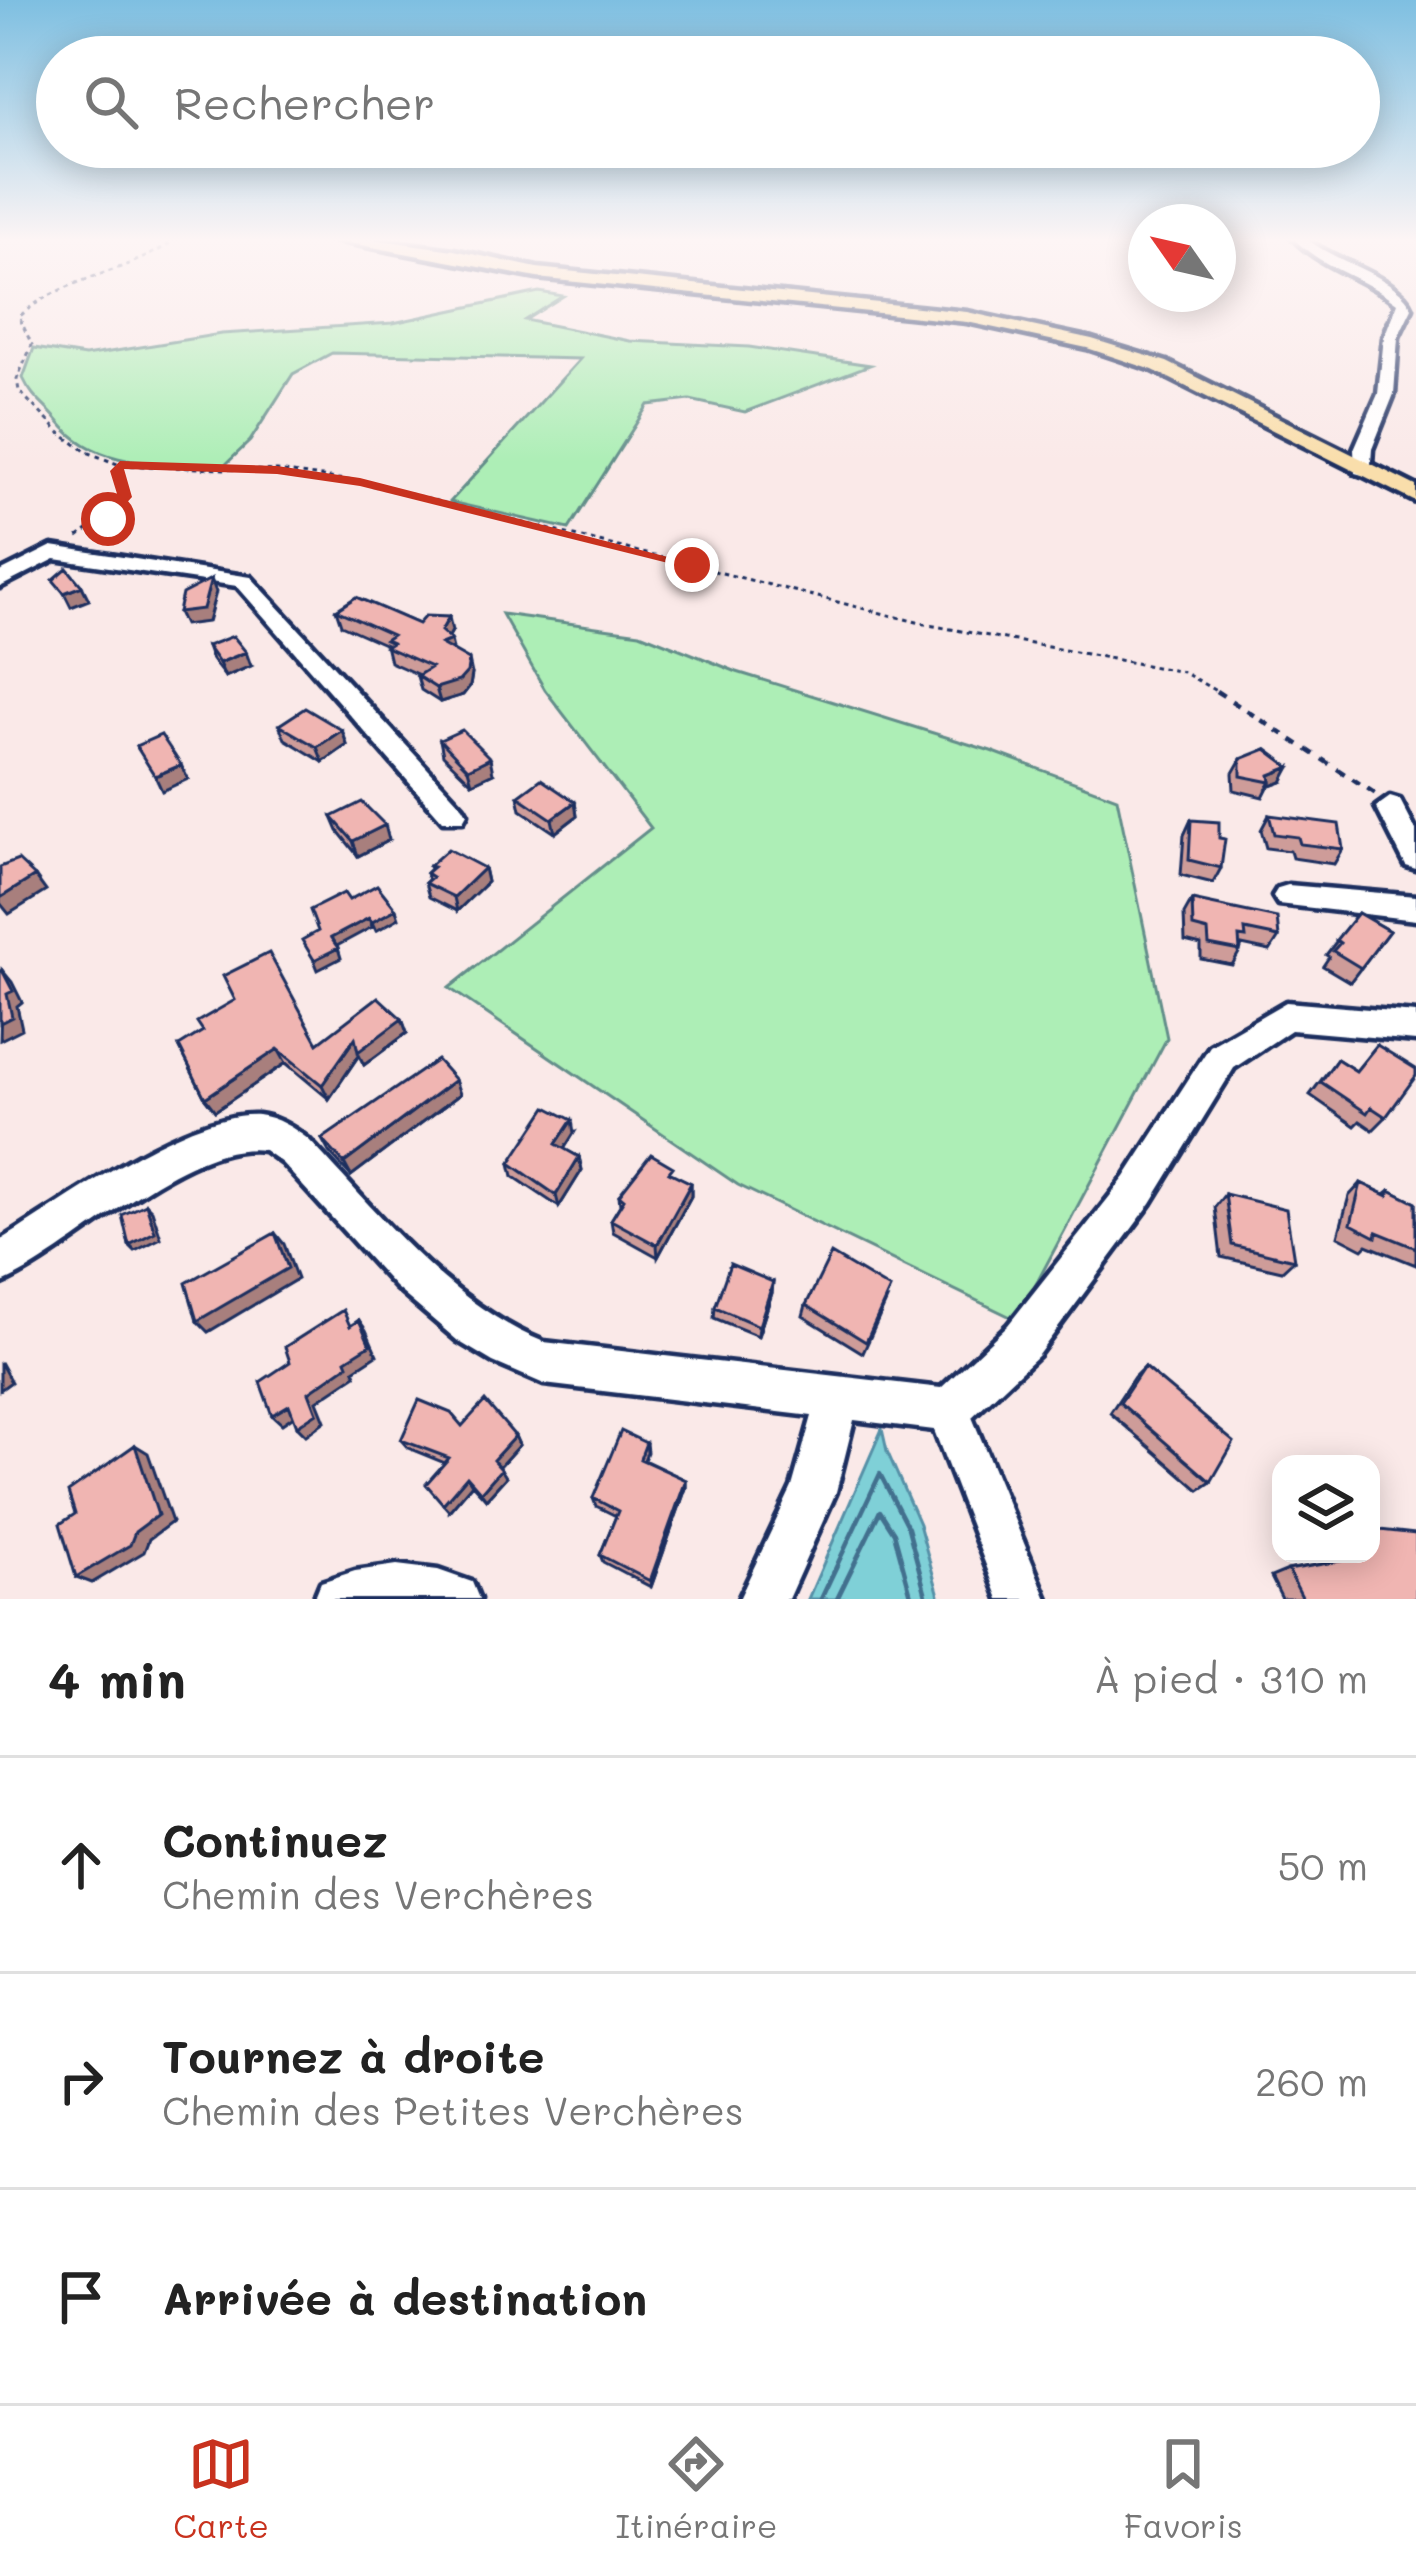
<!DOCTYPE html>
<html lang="fr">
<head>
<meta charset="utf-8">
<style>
  body { margin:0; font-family:Mali,sans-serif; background:#f2f2f2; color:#222 }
  .controls { position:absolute; right:36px; bottom:36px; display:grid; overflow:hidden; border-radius:24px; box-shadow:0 6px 30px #0003 }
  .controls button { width:108px; height:108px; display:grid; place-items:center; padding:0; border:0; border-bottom:3px solid #e0e0e0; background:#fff; color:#222; font:60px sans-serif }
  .compass { position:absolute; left:1128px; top:204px; width:108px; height:108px; border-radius:50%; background:#fff; box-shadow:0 6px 30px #0003; rotate:304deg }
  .stop { position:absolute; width:36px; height:36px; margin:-27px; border:9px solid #c8321e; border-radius:50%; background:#fff }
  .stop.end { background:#c8321e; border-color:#fff; box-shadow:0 3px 12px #0008 }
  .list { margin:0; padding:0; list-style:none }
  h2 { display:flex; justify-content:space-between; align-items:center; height:156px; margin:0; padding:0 48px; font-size:51px }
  h2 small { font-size:39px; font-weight:400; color:#767676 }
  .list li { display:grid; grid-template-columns:78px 1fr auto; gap:36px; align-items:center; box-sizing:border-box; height:216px; padding:0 48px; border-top:3px solid #e0e0e0 }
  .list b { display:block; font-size:45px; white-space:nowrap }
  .list p { margin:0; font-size:39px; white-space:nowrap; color:#767676 }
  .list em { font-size:39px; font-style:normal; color:#767676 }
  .icon { flex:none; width:66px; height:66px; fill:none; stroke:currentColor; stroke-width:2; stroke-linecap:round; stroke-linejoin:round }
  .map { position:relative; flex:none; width:1416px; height:1599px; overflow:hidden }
  .search { position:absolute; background:#fff; box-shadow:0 6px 30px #0003; left:36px; right:36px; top:36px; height:132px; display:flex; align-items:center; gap:30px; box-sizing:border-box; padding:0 42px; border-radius:66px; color:#767676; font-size:45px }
  .sheet { height:804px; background:#fff }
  nav { display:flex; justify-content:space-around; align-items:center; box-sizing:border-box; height:168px; border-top:3px solid #e0e0e0; background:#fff; font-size:33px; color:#767676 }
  nav a { display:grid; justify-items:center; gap:6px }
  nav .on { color:#c8321e }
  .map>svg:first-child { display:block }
</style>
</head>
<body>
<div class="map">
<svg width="1416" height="1599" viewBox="0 0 1416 1599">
  <rect width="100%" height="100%" fill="#fae9e8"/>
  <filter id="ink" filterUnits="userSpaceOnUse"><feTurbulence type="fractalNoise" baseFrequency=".00833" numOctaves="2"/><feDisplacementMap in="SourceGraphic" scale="24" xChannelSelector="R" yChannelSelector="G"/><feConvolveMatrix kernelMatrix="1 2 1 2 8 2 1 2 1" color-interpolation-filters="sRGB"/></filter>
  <g filter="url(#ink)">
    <!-- green -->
    <path fill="#adeeb6" stroke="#648e8a" stroke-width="3" d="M539,292L563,296L525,320L630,341L749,347L870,365L745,412L690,400L648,405L569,529L450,502L580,359L332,353L293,374L250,441L223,467C164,463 98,471 58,421C45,405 32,398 23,378L34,348L85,356L221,334L393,323Z
      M502,614L640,633L737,672L991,751L1117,798L1167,1038L1017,1320L738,1185L449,988L651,828L545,690Z"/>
    <!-- water -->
    <path fill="#7fd0d7" stroke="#5790a7" stroke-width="3" d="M882,1429L887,1451L919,1524L940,1599H808Z"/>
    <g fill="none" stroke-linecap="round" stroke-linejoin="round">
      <!-- shore -->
      <path stroke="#436f8e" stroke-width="4.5" d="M821,1599L880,1474L908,1528L927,1599
        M837,1599L880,1511L894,1533L912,1599"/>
      <defs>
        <path id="minor" d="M1293,238H1306C1333,262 1400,277 1412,308L1398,337L1394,394L1372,449L1370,477L1355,473L1354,449L1378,394L1384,337L1397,303C1363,277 1323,269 1293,238Z
          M52,546L251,577L463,807L467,814L463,821H443L237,586L55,559L0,587V572Z
          M1390,797L1400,800L1416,831V869L1406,866L1376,807Z
          M1288,885L1416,896V920L1278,904L1273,896L1278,888Z
          M1286,1002L1416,1013V1041L1291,1030L1234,1068L1151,1203L1038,1355L972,1417L1047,1599H999L934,1430L854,1420L836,1492L788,1599H739L792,1487L812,1416L544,1384L493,1362L458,1341L395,1287L282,1163L264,1150C183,1139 74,1253 0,1284V1241C61,1204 186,1111 258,1115C276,1117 294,1128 308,1139C379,1213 446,1302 544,1342L941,1388L1008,1325L1125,1177L1210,1046Z
          M397,1565L438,1570L472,1582L479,1599H314L321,1582L355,1571Z"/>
        <path id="major" d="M324,238H365L454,250L537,268L967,312L1092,339L1167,362L1416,486V502L1153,370L1087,348L967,322L537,278Z"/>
      </defs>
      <!-- minor casing -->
      <use href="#minor" stroke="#1b2f5e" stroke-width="9"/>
      <!-- major casing -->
      <use href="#major" stroke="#1b2f5e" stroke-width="9"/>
      <!-- path-far1 -->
      <path stroke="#1b2f5e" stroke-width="3" stroke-dasharray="4.5 4.5" stroke-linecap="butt" d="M177,238C129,275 64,275 19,317L32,345L17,379L19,391L59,432L87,452L120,465L277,471L360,482L929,625L1183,672L1221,694
        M78,537L123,504L119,466"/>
      <!-- path -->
      <path stroke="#1b2f5e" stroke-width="4.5" stroke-dasharray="9 9" stroke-linecap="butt" d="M1216,691L1376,794"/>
      <!-- minor -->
      <use href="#minor" fill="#fff" fill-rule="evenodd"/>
      <!-- major -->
      <use href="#major" fill="#f9deab" fill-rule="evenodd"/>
    </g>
    <!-- wall -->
    <path fill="#ce9c99" stroke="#1b2f5e" stroke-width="3" d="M336,610L452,631L448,638L453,651L472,674L470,686L463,695L440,702L421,690L417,676L419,675L390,662L386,645L341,625Z
      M207,646L251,666L225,677L212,660Z
      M279,725L342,730L347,745L323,762L285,739Z
      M440,740L493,773L472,783L443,755Z
      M1241,759L1282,782L1268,787L1263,797L1234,790L1233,773Z
      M518,796L575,802L577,816L555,833L521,810Z
      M1269,815L1343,849L1334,864L1292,858L1290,851L1266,848L1261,830Z
      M332,817L389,840L358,856L338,831Z
      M1191,820L1221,868L1213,883L1181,875L1184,835Z
      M429,866L484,868L487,882L457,911L429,897L425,883L428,880L426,873L430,869Z
      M1192,900L1279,937L1270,951L1242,945L1240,951L1232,965L1201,959V945L1185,941L1184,914Z
      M1358,913L1389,931L1350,982L1323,966L1329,957L1326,955Z
      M402,1019L407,1033L364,1065L359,1055L329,1099L286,1063L215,1111L205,1098L179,1046L318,1043Z
      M1377,1045L1386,1117L1373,1130L1360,1121L1355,1126L1310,1095L1337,1059L1356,1071Z
      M460,1094L351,1176L329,1152L322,1139Z
      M574,1133L564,1149L579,1157L582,1170L559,1207L513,1176L510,1163Z
      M673,1175L691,1183V1196L658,1257L613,1232L611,1220L620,1205L619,1195Z
      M1361,1183L1385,1194L1390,1190L1416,1203V1265L1367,1245L1363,1249L1338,1236L1349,1196Z
      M1225,1194L1294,1260L1282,1271L1221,1257L1215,1207Z
      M773,1282L772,1293L758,1336L714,1318L715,1307Z
      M887,1300L863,1353L803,1316L806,1305Z
      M1144,1367L1211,1482L1199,1490L1110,1413L1134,1377Z
      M462,1426L515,1436L519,1445L499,1467L506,1477L486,1499L472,1484L449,1511L445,1463L408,1448L401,1440Z
      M646,1443L647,1452L644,1460L686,1480V1488L651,1587L603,1562L600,1555L616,1516L596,1506L593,1498Z
      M1341,1554H1371L1416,1599H1282L1271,1577L1288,1570L1343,1560Z"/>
    <!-- shaded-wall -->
    <path fill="#a87f7d" stroke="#1b2f5e" stroke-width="3" d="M211,579L216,592L208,622L184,625L178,612Z
      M82,586L89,600L71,607L64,593Z
      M449,617L452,631L446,642L451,640L454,654L441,644V631Z
      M246,652L251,666L225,677L219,663Z
      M469,660L472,674L470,686L463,695L440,702L436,688Z
      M342,730L347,745L323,762L317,747Z
      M490,758L493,773L472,783L468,769Z
      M181,765L188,779L162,791L155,776Z
      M1290,767L1282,782L1268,787L1271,782L1270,775Z
      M575,802L577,816L555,833L552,819Z
      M385,825L389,840L358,856L353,841Z
      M484,868L487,882L457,911L454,897Z
      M35,876L46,891L9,914L0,903V898Z
      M396,909L399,918L376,931L372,922Z
      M369,918L372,927L335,947L331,938Z
      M338,948L341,958L318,970L314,960Z
      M2,970L12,982L22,1002L17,1006L22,1029L0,1040Z
      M402,1019L407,1033L364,1065L359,1055L329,1099L322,1085L355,1038Z
      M278,1049L286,1063L215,1111L205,1098Z
      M455,1080L460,1094L351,1176L344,1163Z
      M572,1120L574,1133L559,1157L556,1144Z
      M579,1157L582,1170L559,1207L556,1195Z
      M691,1183V1196L658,1257L657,1245Z
      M146,1204L152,1210L161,1238L135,1251L129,1245Z
      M275,1233L284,1244L297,1279L208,1332L197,1321Z
      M773,1282L772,1293L758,1336L759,1326Z
      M359,1320L366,1330L377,1355L354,1370L356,1375L317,1401L325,1421L306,1435L297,1426L309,1392L346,1360Z
      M0,1362L11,1382L0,1390Z
      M289,1405L298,1413L282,1424L272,1415Z
      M515,1436L519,1445L498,1468L493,1460Z
      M135,1445L148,1453L172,1522L149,1539L144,1552L92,1583L76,1577Z
      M501,1469L506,1477L486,1499L481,1492Z
      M467,1476L472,1484L449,1511L443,1504Z
      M686,1480V1488L651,1587L650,1581Z"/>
    <!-- building -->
    <path fill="#f0b5b2" stroke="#1b2f5e" stroke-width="3" d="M67,568L82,586L64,593L53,580Z
      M211,579L203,609L178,612L182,594Z
      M356,597L418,624L425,616L449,617L441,631L451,640L441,644L469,660L467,672L459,681L436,688L417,676L431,667L386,647L392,643L385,640L392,635L336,610Z
      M233,636L246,652L219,663L207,646Z
      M305,708L342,730L317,747L279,725Z
      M462,730L490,758L468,769L440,740Z
      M161,735L181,765L155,776L136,746Z
      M1266,749L1290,767L1270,775L1271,782L1241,776V759Z
      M541,779L575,802L552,819L518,796Z
      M362,802L385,825L353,841L332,817Z
      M1269,815L1339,824L1343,849L1300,844L1298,837L1274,834Z
      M1191,820L1219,822V838L1225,839L1221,868L1189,860Z
      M448,849L484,868L454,897L425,883L432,877L426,873L433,867L429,866Z
      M18,860L35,876L0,898V867Z
      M377,885L396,909L372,922L369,918L331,938L338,948L314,960L302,940L318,931L310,910L344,893L349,900Z
      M1192,900L1277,918L1279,937L1245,930L1246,938L1239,937L1240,951L1209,945L1208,931L1193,927Z
      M1358,913L1389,931L1361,968L1333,951L1340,943L1336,940Z
      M269,953L318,1043L378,997L402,1019L358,1052L355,1038L322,1085L278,1049L205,1098L179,1046L203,1031L197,1022L235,1000L223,976Z
      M2,970L13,991L7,994L12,1017L0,1023V971Z
      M1377,1045L1416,1069V1076L1386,1117L1371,1107L1367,1113L1321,1082L1337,1059L1356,1071Z
      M437,1060L455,1080L344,1163L322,1139Z
      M547,1107L572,1120L556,1144L579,1157L556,1195L510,1163Z
      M651,1154L673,1167L669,1172L691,1183L657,1245L611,1220L624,1199L619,1195Z
      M1361,1183L1388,1196L1390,1190L1416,1203V1248L1377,1232L1376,1237L1351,1224Z
      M1225,1194L1286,1209L1294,1260L1232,1245Z
      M146,1204L155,1232L129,1245L122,1215Z
      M275,1233L288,1268L197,1321L186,1283Z
      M831,1254L890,1289L866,1342L806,1305Z
      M730,1264L773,1282L759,1326L715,1307Z
      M343,1310L350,1326L359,1320L370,1345L346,1360L348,1365L309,1392L317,1413L297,1426L289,1405L272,1415L260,1382L290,1362L285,1347Z
      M1144,1367L1234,1442L1211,1482L1120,1403Z
      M419,1400L451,1413L462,1426L485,1401L515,1436L493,1460L501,1469L481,1492L467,1476L443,1504L426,1484L449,1458L401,1440Z
      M621,1431L646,1443L640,1459L686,1480L650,1581L600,1555L618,1511L593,1498Z
      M135,1445L158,1515L135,1532L130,1545L76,1577L60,1524L75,1514L68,1492Z
      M1371,1529L1416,1534V1599H1303L1288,1570L1363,1557L1362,1554H1371Z"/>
  </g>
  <!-- sky -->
  <linearGradient id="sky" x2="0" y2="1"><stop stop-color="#7ebfe1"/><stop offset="0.52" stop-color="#fdf5f5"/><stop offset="1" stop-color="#fdf5f5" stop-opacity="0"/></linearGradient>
  <rect width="1416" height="462" fill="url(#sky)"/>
  <!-- route -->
  <path fill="#c8321e" d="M120,461L277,466L360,478L699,565L692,569L360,486L277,474L124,469L132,497L108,523L101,519L118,497L110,471Z"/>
</svg>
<div class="controls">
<button><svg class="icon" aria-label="layers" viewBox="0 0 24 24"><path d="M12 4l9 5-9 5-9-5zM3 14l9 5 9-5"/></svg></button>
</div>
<svg class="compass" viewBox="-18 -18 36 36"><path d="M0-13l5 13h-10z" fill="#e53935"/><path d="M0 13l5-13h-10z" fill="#767676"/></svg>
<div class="stop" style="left:108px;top:519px"></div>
<div class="stop end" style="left:692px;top:565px"></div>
<div class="search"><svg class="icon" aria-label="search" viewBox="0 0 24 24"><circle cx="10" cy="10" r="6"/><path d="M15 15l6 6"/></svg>Rechercher</div>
</div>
<section class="sheet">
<h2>4 min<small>À pied · 310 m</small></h2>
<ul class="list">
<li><svg class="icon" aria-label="ahead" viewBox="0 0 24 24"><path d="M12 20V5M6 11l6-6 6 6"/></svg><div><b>Continuez</b><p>Chemin des Verchères</p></div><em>50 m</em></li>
<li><svg class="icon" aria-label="right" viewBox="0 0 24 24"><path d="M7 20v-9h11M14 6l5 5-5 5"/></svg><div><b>Tournez à droite</b><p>Chemin des Petites Verchères</p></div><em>260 m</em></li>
<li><svg class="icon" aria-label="arrive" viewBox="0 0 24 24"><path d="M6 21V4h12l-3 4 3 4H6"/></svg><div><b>Arrivée à destination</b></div></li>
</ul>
</section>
<nav>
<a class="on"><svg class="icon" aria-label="map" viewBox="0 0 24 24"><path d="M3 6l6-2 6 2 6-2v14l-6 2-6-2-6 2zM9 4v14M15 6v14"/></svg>Carte</a>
<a><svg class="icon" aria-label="directions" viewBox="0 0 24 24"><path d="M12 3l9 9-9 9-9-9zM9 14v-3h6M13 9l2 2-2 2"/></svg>Itinéraire</a>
<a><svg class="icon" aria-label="saved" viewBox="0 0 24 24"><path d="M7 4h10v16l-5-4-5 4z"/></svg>Favoris</a>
</nav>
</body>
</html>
